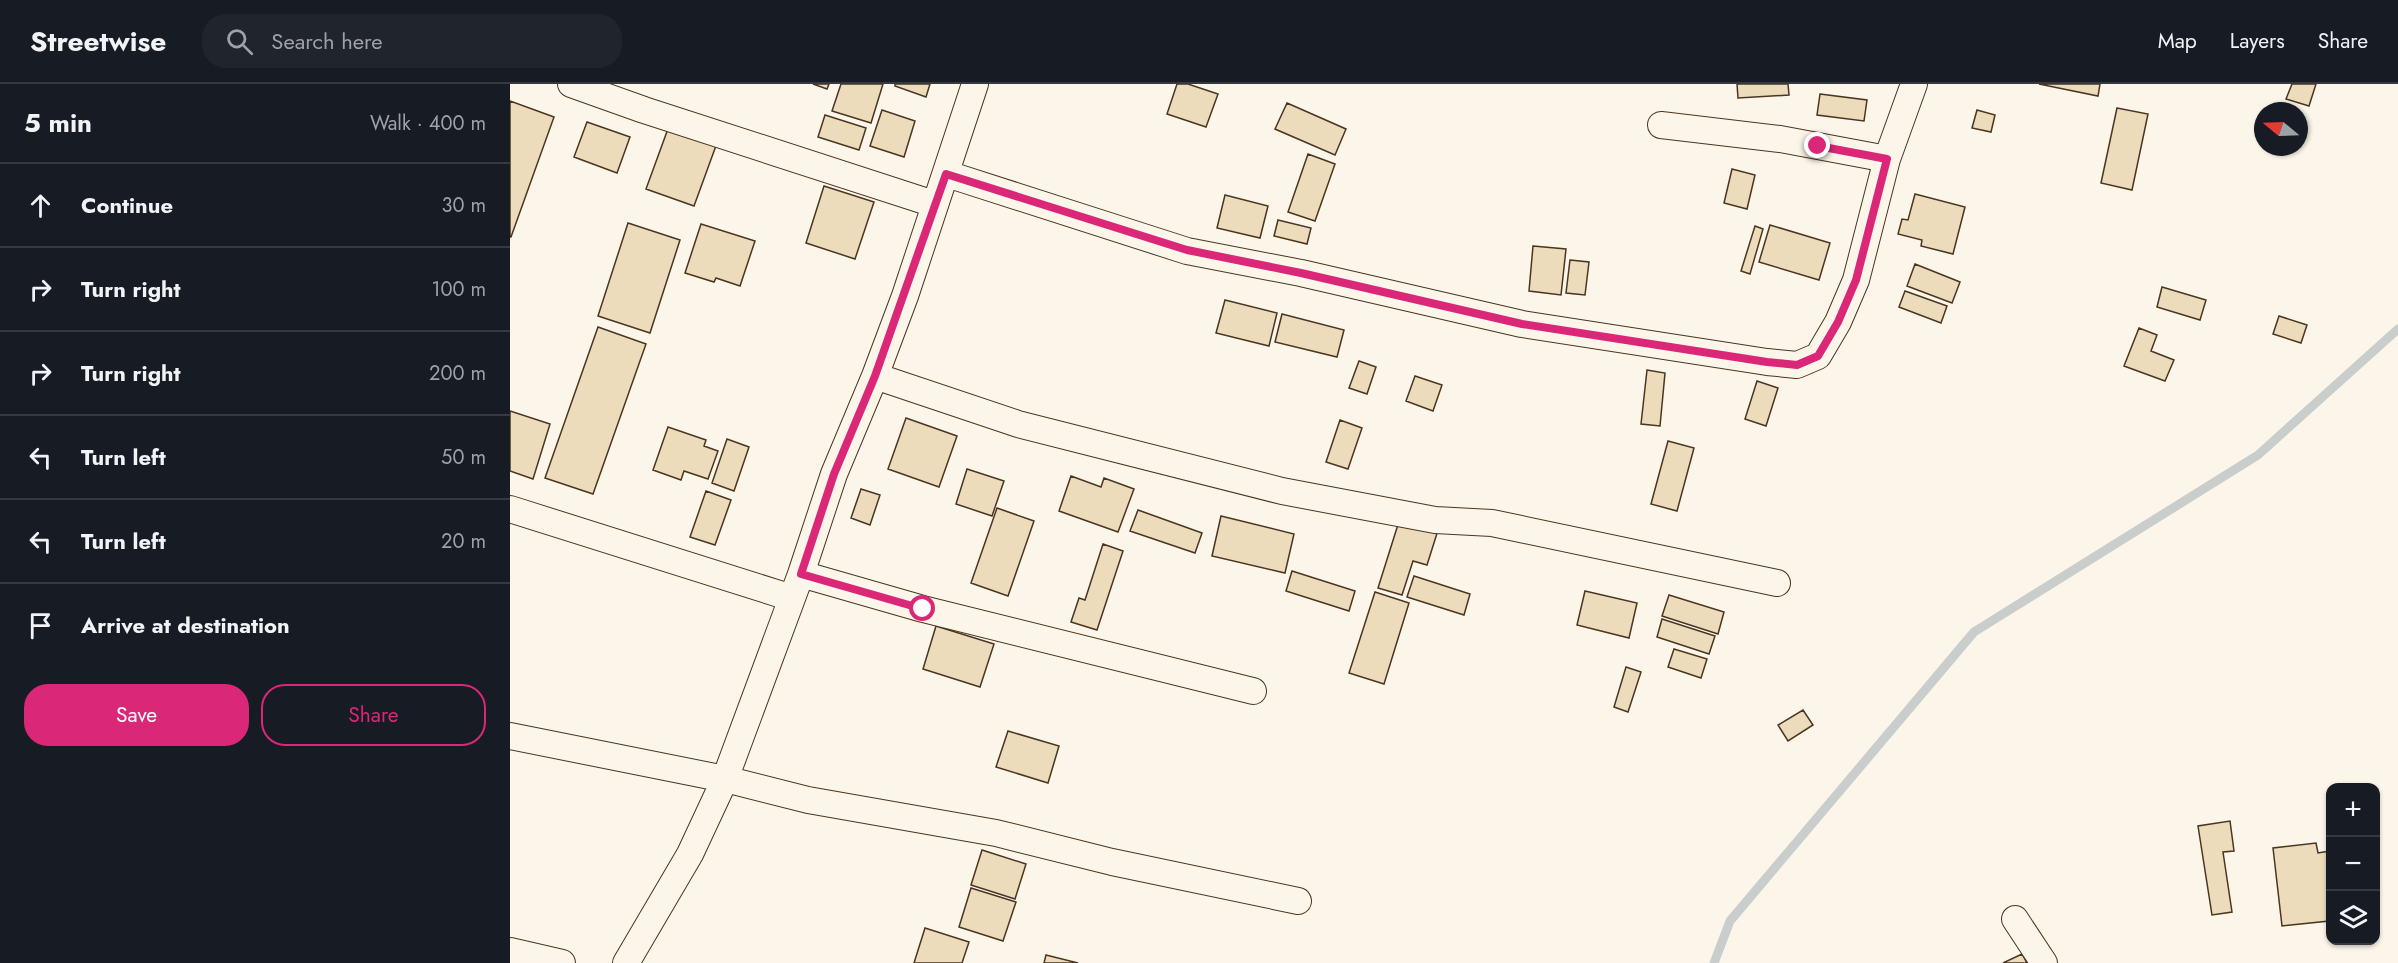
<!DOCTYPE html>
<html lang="en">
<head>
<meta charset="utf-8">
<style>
  body { margin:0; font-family:Jost,sans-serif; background:#20242c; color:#f1f3f6 }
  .controls { position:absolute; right:18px; bottom:18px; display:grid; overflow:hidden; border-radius:12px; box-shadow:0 2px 4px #0004 }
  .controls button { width:54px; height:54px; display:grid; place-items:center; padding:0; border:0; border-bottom:2px solid #363941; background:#171b24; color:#f1f3f6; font:30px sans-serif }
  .compass { position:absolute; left:1744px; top:18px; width:54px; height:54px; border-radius:50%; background:#171b24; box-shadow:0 2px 4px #0004; rotate:289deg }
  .stop { position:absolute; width:18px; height:18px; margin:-14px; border:4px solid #db2777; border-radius:50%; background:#fff }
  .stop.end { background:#db2777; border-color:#fff; box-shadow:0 2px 6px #0008 }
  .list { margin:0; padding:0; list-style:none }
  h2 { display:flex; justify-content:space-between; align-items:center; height:78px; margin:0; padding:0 24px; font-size:26px }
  h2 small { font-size:20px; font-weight:400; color:#9ea1a6 }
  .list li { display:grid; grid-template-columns:39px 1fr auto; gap:18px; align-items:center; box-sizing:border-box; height:84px; padding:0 24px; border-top:2px solid #363941 }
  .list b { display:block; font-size:22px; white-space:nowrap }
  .list em { font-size:20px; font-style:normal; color:#9ea1a6 }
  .actions { display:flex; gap:12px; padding:18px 24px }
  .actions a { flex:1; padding:14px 0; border:2px solid #db2777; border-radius:24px; text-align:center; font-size:21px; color:#db2777 }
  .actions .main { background:#db2777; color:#fff }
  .icon { flex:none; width:33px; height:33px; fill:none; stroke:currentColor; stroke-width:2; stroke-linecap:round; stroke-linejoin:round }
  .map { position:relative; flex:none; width:1888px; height:879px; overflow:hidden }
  header { display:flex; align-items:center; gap:36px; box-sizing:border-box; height:84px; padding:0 30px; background:#171b24; border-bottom:2px solid #363941 }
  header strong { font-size:28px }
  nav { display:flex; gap:33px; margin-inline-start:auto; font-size:21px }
  .search { width:420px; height:54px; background:#20242c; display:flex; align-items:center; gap:15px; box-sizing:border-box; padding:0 21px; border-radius:24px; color:#9ea1a6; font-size:22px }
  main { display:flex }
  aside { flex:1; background:#171b24 }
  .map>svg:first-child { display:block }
</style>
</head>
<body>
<header>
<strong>Streetwise</strong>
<div class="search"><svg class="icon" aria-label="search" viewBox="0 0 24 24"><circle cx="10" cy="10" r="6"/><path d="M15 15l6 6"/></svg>Search here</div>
<nav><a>Map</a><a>Layers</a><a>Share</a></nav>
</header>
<main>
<aside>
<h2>5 min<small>Walk · 400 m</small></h2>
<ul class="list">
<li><svg class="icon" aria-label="ahead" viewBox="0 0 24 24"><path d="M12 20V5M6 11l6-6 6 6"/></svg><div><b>Continue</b></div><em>30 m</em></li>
<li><svg class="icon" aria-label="right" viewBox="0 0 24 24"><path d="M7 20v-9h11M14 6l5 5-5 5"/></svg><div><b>Turn right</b></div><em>100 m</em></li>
<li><svg class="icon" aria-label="right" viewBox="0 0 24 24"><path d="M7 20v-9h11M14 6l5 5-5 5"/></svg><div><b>Turn right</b></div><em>200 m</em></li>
<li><svg class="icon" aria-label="left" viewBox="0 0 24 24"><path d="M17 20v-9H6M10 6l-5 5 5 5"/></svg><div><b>Turn left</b></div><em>50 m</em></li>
<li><svg class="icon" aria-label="left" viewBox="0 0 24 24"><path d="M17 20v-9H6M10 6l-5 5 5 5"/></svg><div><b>Turn left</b></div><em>20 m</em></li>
<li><svg class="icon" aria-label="arrive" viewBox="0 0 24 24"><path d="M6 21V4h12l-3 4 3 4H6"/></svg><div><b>Arrive at destination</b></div></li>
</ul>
<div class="actions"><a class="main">Save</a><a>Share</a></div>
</aside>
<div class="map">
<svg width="1888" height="879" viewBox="0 0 1888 879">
  <rect width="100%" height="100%" fill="#fbf6e9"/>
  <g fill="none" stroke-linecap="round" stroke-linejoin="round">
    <!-- stream -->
    <path stroke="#c9cecd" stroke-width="9" d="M1204,879L1220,837L1464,548L1748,371L1888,245"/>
  </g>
  <!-- building -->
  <path fill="#ecdcbc" stroke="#4a3520" stroke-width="1.5" d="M303,0H319L317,5Z
    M331,0H373L361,39L322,27Z
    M385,0H420L416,13L385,2Z
    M667,0H678L708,10L696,43L657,30Z
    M1227,0H1278L1279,11L1228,14Z
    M1529,0H1590L1588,12Z
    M1782,0H1806L1799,22L1776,15Z
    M1310,10L1357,16L1354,37L1307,31Z
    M0,17L44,33L1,153H0Z
    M777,19L836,45L825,71L765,45Z
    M1607,24L1638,30L1622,106L1591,99Z
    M372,26L405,37L394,73L360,62Z
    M1467,26L1485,31L1481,48L1462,44Z
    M315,31L356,44L349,66L308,53Z
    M77,38L120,53L107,89L64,73Z
    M159,42L207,59L184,122L136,105Z
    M798,70L825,80L805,137L778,128Z
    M1222,85L1245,91L1237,125L1214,119Z
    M314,102L364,118L345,175L296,159Z
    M1405,110L1455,123L1443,170L1411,162L1412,156L1388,150L1392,135L1398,136Z
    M715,111L758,122L750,154L707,144Z
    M768,136L801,144L797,160L764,152Z
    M118,139L170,156L140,249L88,232Z
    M191,140L245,157L230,202L206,194L204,198L175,189Z
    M1260,141L1320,159L1309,196L1249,178Z
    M1245,142L1253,145L1240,190L1231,187Z
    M1023,162L1056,165L1051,211L1019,207Z
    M1060,176L1079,178L1075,211L1056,209Z
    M1405,180L1450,198L1442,219L1397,202Z
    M1652,203L1696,216L1690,236L1647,223Z
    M1395,207L1437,222L1431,239L1389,223Z
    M715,216L767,229L759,262L706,249Z
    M772,230L834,246L827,273L765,258Z
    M1769,232L1797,241L1791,259L1763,250Z
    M88,243L136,260L83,410L35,394Z
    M1629,244L1647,251L1641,267L1664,276L1655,297L1614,282Z
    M849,277L866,283L857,310L839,304Z
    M1137,286L1155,289L1150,342L1131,340Z
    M905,292L932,301L923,327L896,317Z
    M1247,297L1268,304L1256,342L1235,335Z
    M0,327L40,340L23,395L0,387Z
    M396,334L447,352L429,403L378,385Z
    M830,336L852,344L838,385L816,378Z
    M158,343L196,356L194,362L208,367L198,395L174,387L171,396L143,386Z
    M217,355L239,363L224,407L202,399Z
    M1158,357L1184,364L1167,427L1141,420Z
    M457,385L494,397L482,432L446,420Z
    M561,392L591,403L594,394L624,405L608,448L549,427Z
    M351,405L370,411L360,441L341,434Z
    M196,407L221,416L205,461L180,453Z
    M487,424L524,437L498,512L461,499Z
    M628,426L692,449L685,469L620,447Z
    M891,431L929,443L917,481L903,477L892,511L868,504Z
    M711,432L784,450L775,489L702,472Z
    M593,460L613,467L587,546L561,538L569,514L575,516Z
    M782,487L845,507L839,527L776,507Z
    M904,492L960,510L954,531L897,513Z
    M1075,507L1127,519L1119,554L1067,541Z
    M865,508L899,519L874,600L839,589Z
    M1159,511L1214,528L1208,550L1152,532Z
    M1152,535L1205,552L1199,570L1147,553Z
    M426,542L484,560L470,603L413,585Z
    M1164,565L1197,575L1191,594L1158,583Z
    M1116,583L1131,588L1118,628L1104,623Z
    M1293,626L1303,641L1278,657L1268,641Z
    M498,647L549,662L538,699L486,683Z
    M1720,737L1724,767L1713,768L1722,828L1702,831L1688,742Z
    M1806,759L1808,769L1820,767V828L1818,829L1819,837L1772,842L1763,764Z
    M472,766L516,780L505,815L461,801Z
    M461,804L506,818L493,857L449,843Z
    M415,844L459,858L452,879H404Z
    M1512,870L1517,879H1493Z
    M536,871L568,879H534Z"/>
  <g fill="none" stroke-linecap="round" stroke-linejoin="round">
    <defs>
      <path id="minor" d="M61,0L134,26L424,120
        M1151,41L1270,55L1377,75
        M437,90L677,167L791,189L1012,240L1257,278L1287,281L1308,272L1328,238L1346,196L1377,75L1404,0
        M365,292L508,340L772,407L925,436L982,439L1267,499
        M0,425L282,514
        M291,490L413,525L743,607
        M0,652L215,695L298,716L486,749L602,778L788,817
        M1505,835L1534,879
        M0,867L52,879
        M116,879L180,770L215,695L291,490L324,390L365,292L395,212L465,0"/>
    </defs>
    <!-- minor casing -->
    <use href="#minor" stroke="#4a3520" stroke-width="28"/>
    <!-- minor -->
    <use href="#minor" stroke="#fbf6e9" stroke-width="26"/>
  </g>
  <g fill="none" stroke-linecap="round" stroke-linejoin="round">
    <!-- route -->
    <path stroke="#db2777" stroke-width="8" d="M413,525L291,490L324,390L365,292L436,90L677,166L791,189L1012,240L1257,278L1287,281L1308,272L1328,238L1346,196L1377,75L1308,62"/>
  </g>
</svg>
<div class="controls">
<button>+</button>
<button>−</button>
<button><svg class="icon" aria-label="layers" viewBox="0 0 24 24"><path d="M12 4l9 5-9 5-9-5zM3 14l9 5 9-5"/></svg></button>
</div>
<svg class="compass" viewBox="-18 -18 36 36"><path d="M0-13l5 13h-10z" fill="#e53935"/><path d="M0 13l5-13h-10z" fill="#9ea1a6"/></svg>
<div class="stop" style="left:413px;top:525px"></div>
<div class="stop end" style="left:1308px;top:62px"></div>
</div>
</main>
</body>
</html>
